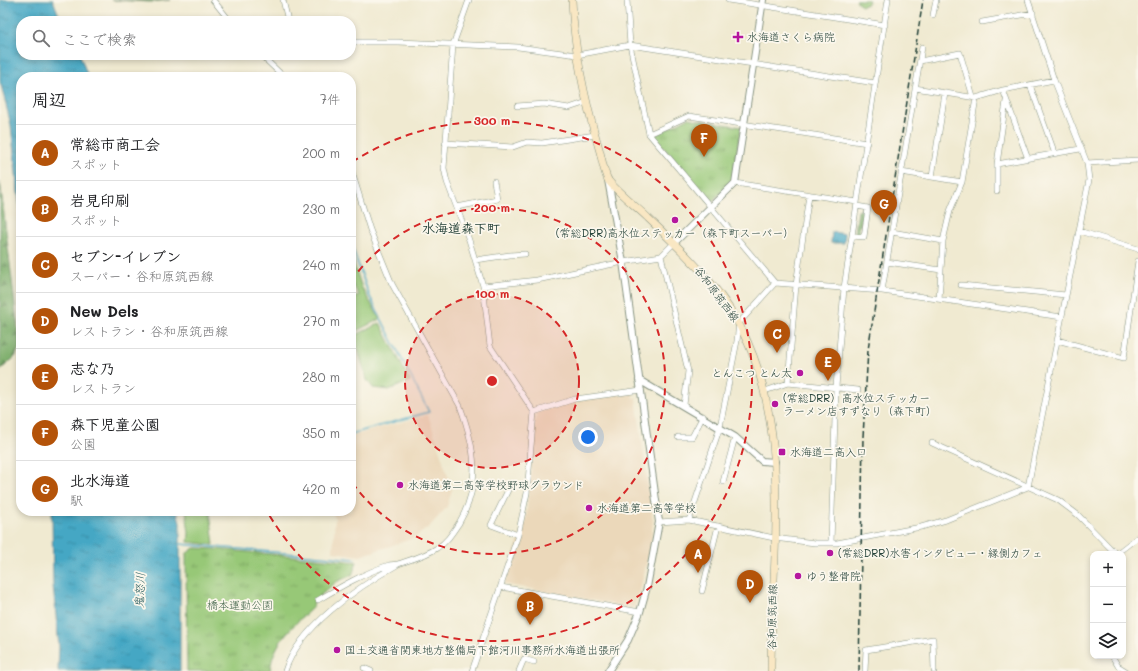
<!DOCTYPE html>
<html lang="ja">
<head>
<meta charset="utf-8">
<style>
  body { margin:0; font-family:Mali,"Klee One",sans-serif; background:#f6f6f6; color:#202124 }
  .controls { position:absolute; right:12px; bottom:12px; display:grid; overflow:hidden; border-radius:8px; box-shadow:0 2px 6px #0003 }
  .controls button { width:36px; height:36px; display:grid; place-items:center; padding:0; border:0; border-bottom:1px solid #e0e0e0; background:#fff; color:#202124; font:20px sans-serif }
  .you { position:absolute; left:588px; top:437px; width:14px; height:14px; margin:-10px; border:3px solid #fff; border-radius:50%; background:#1a73e8; box-shadow:0 0 0 6px #1a73e833 }
  .badge { display:grid; place-items:center; width:26px; height:26px; border-radius:50%; background:#b45309; color:#fff; font-size:13px; font-weight:700 }
  .pin { position:absolute; translate:-50% -33px; filter:drop-shadow(0 1px 2px #0008) }
  .pin::after { content:''; position:absolute; top:21px; width:14px; height:12px; background:inherit; clip-path:polygon(0 0,100% 0,50% 100%) }
  .list { margin:0; padding:0; list-style:none }
  h2 { display:flex; justify-content:space-between; align-items:center; height:52px; margin:0; padding:0 16px; font-size:17px }
  h2 small { font-size:13px; font-weight:400; color:#757577 }
  .list li { display:grid; grid-template-columns:26px 1fr auto; gap:12px; align-items:center; box-sizing:border-box; height:56px; padding:0 16px; border-top:1px solid #e0e0e0 }
  .list b { display:block; font-size:15px; white-space:nowrap }
  .list p { margin:0; font-size:13px; white-space:nowrap; color:#757577 }
  .list em { font-size:13px; font-style:normal; color:#757577 }
  .icon { flex:none; width:22px; height:22px; fill:none; stroke:currentColor; stroke-width:2; stroke-linecap:round; stroke-linejoin:round }
  .map { position:relative; flex:none; width:1138px; height:671px; overflow:hidden }
  .search { position:absolute; background:#fff; box-shadow:0 2px 6px #0003; left:16px; top:16px; width:340px; height:44px; display:flex; align-items:center; gap:10px; box-sizing:border-box; padding:0 14px; border-radius:16px; color:#757577; font-size:15px }
  .panel { position:absolute; background:#fff; box-shadow:0 2px 6px #0003; left:16px; top:72px; width:340px; height:444px; border-radius:16px }
  .map>svg:first-child { display:block }
</style>
</head>
<body>
<div class="map">
<svg width="1138" height="671" viewBox="0 0 1138 671">
  <defs>
    <pattern id="forest-firs" width="22" height="20" patternUnits="userSpaceOnUse"><rect width="22" height="20" fill="#79ac68"/><path d="M5 1l3.5 6h-7zM16 11l3.5 6h-7z" fill="#638d56"/></pattern>
    <pattern id="park-tufts" width="24" height="20" patternUnits="userSpaceOnUse"><rect width="24" height="20" fill="#97c877"/><path d="M3 7l-1-3M5 7V3M7 7l1-3M15 17l-1-3M17 17v-4M19 17l1-3" fill="none" stroke="#7ba462"/></pattern>
    <pattern id="water-ripples" width="26" height="14" patternUnits="userSpaceOnUse"><rect width="26" height="14" fill="#44a7c4"/><path d="M2 4q2-2 4 0t4 0M15 11q2-2 4 0t4 0" fill="none" stroke="#3889a0"/></pattern>
  </defs>
  <rect width="100%" height="100%" fill="#fbf7ec"/>
  <filter id="ink" filterUnits="userSpaceOnUse"><feTurbulence type="fractalNoise" baseFrequency=".025" numOctaves="2"/><feDisplacementMap in="SourceGraphic" scale="8" xChannelSelector="R" yChannelSelector="G"/><feConvolveMatrix kernelMatrix="1 2 1 2 8 2 1 2 1" color-interpolation-filters="sRGB"/></filter>
  <filter id="wash" filterUnits="userSpaceOnUse"><feTurbulence type="fractalNoise" baseFrequency=".012" numOctaves="4" result="noise"/><feDisplacementMap in="SourceGraphic" scale="16" xChannelSelector="R" yChannelSelector="G"/><feGaussianBlur stdDeviation="0.9" result="paint"/><feColorMatrix in="noise" values="0 0 0 0 0 0 0 0 0 0 0 0 0 0 0 0 0 1.4 0 .05"/><feComposite in="paint" operator="in"/></filter>
  <g filter="url(#wash)">
    <rect width="100%" height="100%" fill="#f0ead1"/>
    <!-- built -->
    <path fill="#ebd8ba" d="M633,393V398H636L653,521L651,545L638,599H636L634,608L504,584L526,519L536,413L578,400Z
      M428,415L452,489L447,507L429,527L414,538L360,556L333,552L335,518L332,511H351V436Z"/>
    <!-- green -->
    <path fill="#97c877" stroke="#5b8256" d="M856,0H869L867,4L861,6Z
      M351,255L362,288L380,319L356,331L351,319V299L359,295L351,282Z
      M380,323L410,381L389,390L373,388L367,380L354,336Z
      M186,511H210L214,545L188,542L189,533Z"/>
    <!-- forest -->
    <path fill="url(#forest-firs)" stroke="#4c744e" d="M111,0H170L151,2Z
      M0,181L20,346L15,357L0,370Z
      M862,209L864,212L859,230L861,234H856L855,233L858,211Z"/>
    <!-- park -->
    <path fill="url(#park-tufts)" stroke="#5b8256" d="M688,118L741,127L732,182L710,203L654,136Z
      M194,548L215,549L357,562L352,575L336,582L314,601L313,607C293,626 273,642 270,671H187L186,554Z"/>
    <!-- water -->
    <path fill="url(#water-ripples)" stroke="#32727c" d="M0,0H53L61,21H21V55H80L88,77H21V221L11,125L0,81Z
      M832,232L845,234L844,243H831Z
      M52,511H177L180,522V671H58L59,647L53,585Z"/>
    <g fill="none" stroke-linecap="round" stroke-linejoin="round">
      <!-- stream -->
      <path stroke="#44a7c4" stroke-width="1.5" d="M351,244L369,295L429,412L351,434
        M180,544L355,559"/>
    </g>
  </g>
  <g filter="url(#ink)">
    <g fill="none" stroke-linecap="round" stroke-linejoin="round">
      <defs>
        <path id="minor" d="M213,0L230,21
          M283,0L288,21
          M469,0L453,45L444,168L447,182L469,240L483,286L490,346L534,412L527,493L518,535L472,671
          M627,0L630,45L649,134L775,283L882,291L1062,317
          M728,0L885,25
          M1028,0L1054,80L1087,163L1089,180L1028,487
          M933,15L936,0
          M982,22L1033,13
          M351,42H398L518,47L577,55L630,45L875,83
          M261,55L284,77
          M920,61L960,53L973,97
          M1030,85L1055,154
          M915,88L976,98L1003,90L1054,80
          M1003,90L1028,159
          M517,106L544,104L569,108L587,102
          M649,134L689,116L867,143
          M445,143L513,147L527,142L542,143L595,135
          M1087,163L1138,160
          M997,164L1080,149
          M901,172L962,182
          M932,177L945,93
          M735,183L857,202
          M997,191V164L1006,101
          M457,207L497,199L494,181
          M1079,231L1138,249
          M892,232L943,241
          M852,236L864,237L868,208L857,206
          M661,256L688,371L684,405
          M475,260L510,255L525,254
          M887,262L941,270
          M961,285L1066,295
          M483,286L537,280L623,262L661,256L674,243
          M882,291L922,47
          M939,299L943,241L950,211L962,182L976,98
          M1057,340L1124,358L1138,261
          M788,383L796,285L809,195
          M765,391L788,383L858,390
          M534,412L575,399L641,390
          M678,437H692L703,416
          M932,443L1058,500L1078,515L1116,554
          M723,482L735,437
          M510,486L491,525L518,535
          M689,520L720,427L737,341L739,323L775,283
          M659,522L689,520L774,538L815,543H837L921,527L946,520L1028,487
          M831,543L836,387L844,288L888,0
          M1116,554L1138,537
          M501,587L640,612
          M702,591L718,526
          M318,600C340,587 364,573 389,565C393,564 397,565 401,563C413,559 427,555 437,548C447,542 453,532 459,523C482,484 475,447 460,406L392,284L370,230L351,169
          M1112,656L1118,666L1126,671
          M364,668L371,671
          M285,671C299,627 358,587 397,565
          M519,671L524,659L534,662
          M865,671L866,650L933,639L934,671"/>
        <path id="tertiary" d="M674,243L735,183L763,0
          M639,380L735,437L762,461L775,462
          M608,671L628,640L640,612L647,587L659,522L623,262L608,180"/>
        <path id="secondary" d="M572,0C574,52 585,102 600,152C602,160 604,172 608,180C614,189 639,209 648,218C687,255 727,293 748,343C792,443 771,564 771,671"/>
      </defs>
      <!-- minor casing -->
      <use href="#minor" stroke="#889482" stroke-width="6"/>
      <!-- tertiary casing -->
      <use href="#tertiary" stroke="#889482" stroke-width="8"/>
      <!-- secondary casing -->
      <use href="#secondary" stroke="#889482" stroke-width="8"/>
      <!-- minor -->
      <use href="#minor" stroke="#fff" stroke-width="5"/>
      <!-- tertiary -->
      <use href="#tertiary" stroke="#fff" stroke-width="6"/>
      <!-- secondary -->
      <use href="#secondary" stroke="#f9e7c3" stroke-width="7"/>
      <!-- rail -->
      <path stroke="#1f3d34" stroke-width="1.5" stroke-dasharray="6 3" stroke-linecap="butt" d="M859,671L863,437L868,350L923,0"/>
    </g>
  </g>
  <!-- distance rings -->
  <circle cx="492" cy="381" r="87" fill="#d62828" fill-opacity=".12"/>
  <g fill="none" stroke="#d62828" stroke-width="2" stroke-dasharray="7 5">
    <circle cx="492" cy="381" r="87"/>
    <path d="M351 281A173 173 0 1 1 351 481"/>
    <path d="M352 162A260 260 0 1 1 268 513"/>
  </g>
  <!-- markers -->
  <g fill="#b5179e" stroke="#fbf7ec" stroke-width="1.5">
    <path d="M736 31h4v4h4v4h-4v4h-4v-4h-4v-4h4z"/>
    <circle cx="675" cy="220" r="4"/>
    <circle cx="800" cy="373" r="4"/>
    <circle cx="775" cy="404" r="4"/>
    <rect x="778" y="448" width="8" height="8" rx="2"/>
    <circle cx="400" cy="485" r="4"/>
    <circle cx="589" cy="508" r="4"/>
    <circle cx="830" cy="553" r="4"/>
    <circle cx="798" cy="576" r="4"/>
    <circle cx="337" cy="650" r="4"/>
  </g>
  <g text-anchor="middle" stroke-width="3.5" stroke-linejoin="round" paint-order="stroke">
    <!-- poi labels -->
    <g font-size="11" fill="#1f3d34" stroke="#fbf7ec" text-anchor="start">
      <text x="747" y="41">水海道さくら病院</text>
      <text x="675" y="237" text-anchor="middle">(常総DRR)高水位ステッカー（森下町スーパー）</text>
      <text x="792" y="377" text-anchor="end">とんこつ とん太</text>
      <text x="783" y="402">(常総DRR）高水位ステッカー<tspan x="783" dy="13">ラーメン店すずなり（森下町）</tspan></text>
      <text x="790" y="456">水海道二高入口</text>
      <text x="408" y="489">水海道第二高等学校野球グラウンド</text>
      <text x="597" y="512">水海道第二高等学校</text>
      <text x="838" y="557">(常総DRR)水害インタビュー・縁側カフェ</text>
      <text x="806" y="580">ゆう整骨院</text>
      <text x="345" y="654">国土交通省関東地方整備局下館河川事務所水海道出張所</text>
    </g>
    <!-- street labels -->
    <g font-size="11" fill="#1f3d34" stroke="#fbf7ec">
      <text transform="translate(717 294) rotate(53)" y="4">谷和原筑西線</text>
      <text transform="translate(772 617) rotate(-89)" y="4">谷和原筑西線</text>
    </g>
    <!-- park labels -->
    <g font-size="11" fill="#3d6045" stroke="#fbf7ec">
      <text x="240" y="609">橋本運動公園</text>
    </g>
    <!-- water labels -->
    <g font-size="12" font-style="italic" fill="#2a5d5f" stroke="#fbf7ec">
      <text transform="translate(140 590) rotate(-88)" y="4">鬼怒川</text>
    </g>
    <!-- quarter labels -->
    <g font-size="13" font-weight="bold" fill="#1f3d34" stroke="#fbf7ec">
      <text x="461" y="233">水海道森下町</text>
    </g>
  </g>
  <circle cx="492" cy="381" r="6" fill="#d62828" stroke="#fbf7ec" stroke-width="2"/>
  <g font-size="12" text-anchor="middle" font-weight="bold" fill="#d62828" stroke="#fbf7ec" stroke-width="3.5" stroke-linejoin="round" paint-order="stroke">
    <text x="492" y="125">300 m</text>
    <text x="492" y="212">200 m</text>
    <text x="492" y="298">100 m</text>
  </g>
</svg>
<div class="controls">
<button>+</button>
<button>−</button>
<button><svg class="icon" aria-label="layers" viewBox="0 0 24 24"><path d="M12 4l9 5-9 5-9-5zM3 14l9 5 9-5"/></svg></button>
</div>
<div class="you"></div>
<div class="pin badge" style="left:698px;top:573px">A</div>
<div class="pin badge" style="left:530px;top:625px">B</div>
<div class="pin badge" style="left:777px;top:353px">C</div>
<div class="pin badge" style="left:750px;top:603px">D</div>
<div class="pin badge" style="left:828px;top:381px">E</div>
<div class="pin badge" style="left:704px;top:157px">F</div>
<div class="pin badge" style="left:884px;top:223px">G</div>
<div class="search"><svg class="icon" aria-label="search" viewBox="0 0 24 24"><circle cx="10" cy="10" r="6"/><path d="M15 15l6 6"/></svg>ここで検索</div>
<section class="panel">
<h2>周辺<small>7件</small></h2>
<ul class="list">
<li><span class="badge">A</span><div><b>常総市商工会</b><p>スポット</p></div><em>200 m</em></li>
<li><span class="badge">B</span><div><b>岩見印刷</b><p>スポット</p></div><em>230 m</em></li>
<li><span class="badge">C</span><div><b>セブン-イレブン</b><p>スーパー · 谷和原筑西線</p></div><em>240 m</em></li>
<li><span class="badge">D</span><div><b>New Dels</b><p>レストラン · 谷和原筑西線</p></div><em>270 m</em></li>
<li><span class="badge">E</span><div><b>志な乃</b><p>レストラン</p></div><em>280 m</em></li>
<li><span class="badge">F</span><div><b>森下児童公園</b><p>公園</p></div><em>350 m</em></li>
<li><span class="badge">G</span><div><b>北水海道</b><p>駅</p></div><em>420 m</em></li>
</ul>
</section>
</div>
</body>
</html>
